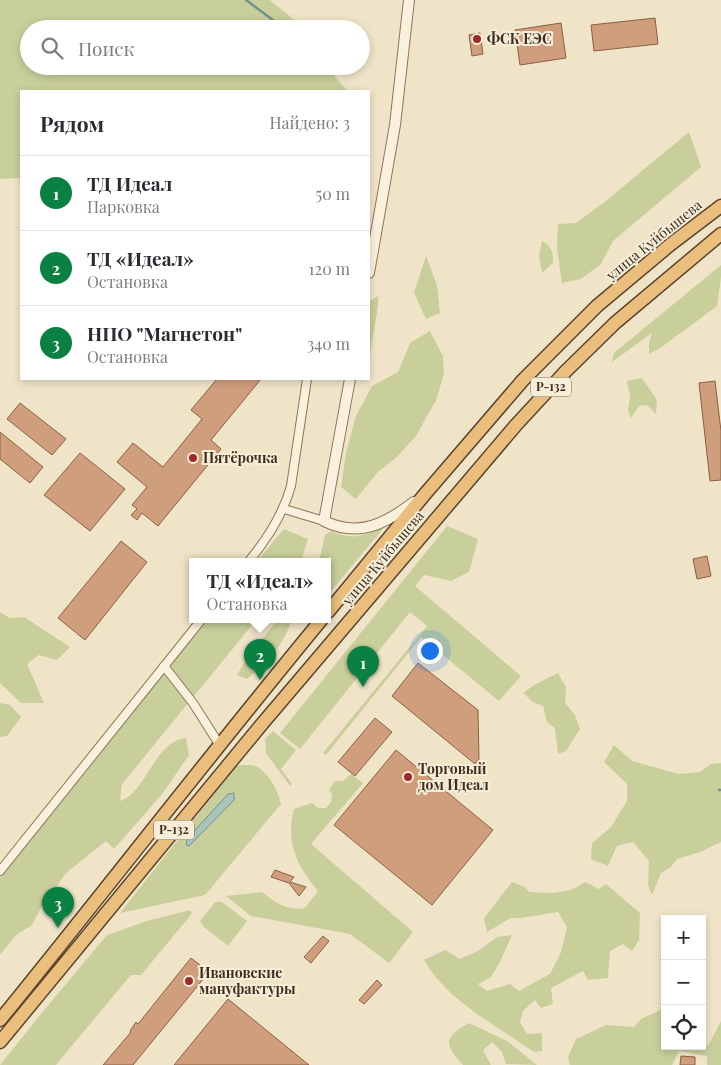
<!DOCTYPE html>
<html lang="ru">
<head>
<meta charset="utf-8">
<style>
  body { margin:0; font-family:"Playfair Display",serif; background:#f7f7f7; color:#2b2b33 }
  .controls { position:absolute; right:15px; bottom:15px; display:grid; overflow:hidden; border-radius:0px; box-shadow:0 2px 8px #0003 }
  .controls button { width:45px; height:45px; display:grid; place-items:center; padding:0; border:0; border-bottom:1px solid #e1e1e2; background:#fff; color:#2b2b33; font:25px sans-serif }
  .you { position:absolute; left:429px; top:650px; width:18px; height:18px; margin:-12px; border:4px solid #fff; border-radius:50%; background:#1a73e8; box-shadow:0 0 0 8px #1a73e833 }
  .badge { display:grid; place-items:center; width:32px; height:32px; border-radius:50%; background:#0b8043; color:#fff; font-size:16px; font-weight:700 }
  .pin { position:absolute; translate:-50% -41px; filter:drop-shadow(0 1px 2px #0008) }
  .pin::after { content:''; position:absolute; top:26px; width:18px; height:15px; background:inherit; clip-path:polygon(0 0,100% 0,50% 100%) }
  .popup { position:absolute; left:189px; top:558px; width:142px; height:65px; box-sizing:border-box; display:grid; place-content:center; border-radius:0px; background:#fff; filter:drop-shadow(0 1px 4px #0005); font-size:16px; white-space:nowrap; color:#7c7c81 }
  .popup b { font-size:19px; color:#2b2b33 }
  .popup::after { content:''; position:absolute; left:50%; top:100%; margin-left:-10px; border:10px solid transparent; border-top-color:#fff }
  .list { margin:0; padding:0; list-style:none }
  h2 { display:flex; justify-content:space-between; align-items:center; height:65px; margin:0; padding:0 20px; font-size:21px }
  h2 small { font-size:16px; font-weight:400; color:#7c7c81 }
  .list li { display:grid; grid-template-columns:32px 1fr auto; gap:15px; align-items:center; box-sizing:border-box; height:75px; padding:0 20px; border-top:1px solid #e1e1e2 }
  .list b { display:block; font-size:19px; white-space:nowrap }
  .list p { margin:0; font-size:16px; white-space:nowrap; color:#7c7c81 }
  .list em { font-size:16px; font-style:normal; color:#7c7c81 }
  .icon { flex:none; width:28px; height:28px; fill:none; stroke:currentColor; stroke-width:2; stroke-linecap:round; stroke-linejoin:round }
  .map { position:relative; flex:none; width:721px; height:1065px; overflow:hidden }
  .search { position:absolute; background:#fff; box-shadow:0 2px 8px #0003; left:20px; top:20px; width:350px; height:55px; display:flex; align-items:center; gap:12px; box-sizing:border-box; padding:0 18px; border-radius:28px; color:#7c7c81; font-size:19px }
  .panel { position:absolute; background:#fff; box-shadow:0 2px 8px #0003; left:20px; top:90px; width:350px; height:290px; border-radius:0px }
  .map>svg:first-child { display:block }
</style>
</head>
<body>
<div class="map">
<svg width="721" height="1065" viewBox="0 0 721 1065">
  <rect width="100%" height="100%" fill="#f0e4c8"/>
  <!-- green -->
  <path fill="#c9cf9b" d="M0,0H270L293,19L319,29H29V66H336L335,77L348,91H21V178L0,179Z
    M689,132L701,167L613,241L601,264L581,279L562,283L557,249L558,224L576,223L602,204Z
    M542,241C552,247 553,251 553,263L542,273L539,256Z
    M426,256L437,285L440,313L426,319L414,293Z
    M721,265V277L717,306L659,349L649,354V342L652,333L612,362L614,353Z
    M378,296V306L369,361V310L370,301Z
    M430,331L443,356L444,374L436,400L416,436L397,457L378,472L356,499L341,487L346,453L356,416L372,386L398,372L410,343Z
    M642,378L657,400L656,414L647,405L639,406L631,418L628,411L630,397L627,381Z
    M386,525L328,595V561H319L325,535L331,531C351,541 368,536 386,525Z
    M447,526L478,539L469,572L451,581L424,575L415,586L521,676L499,701L421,637L326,755L323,753L427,626L410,612L300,749L280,733Z
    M284,529L308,539L301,561H257Z
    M0,612L10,618L24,617L70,647L57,660L39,655L27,664L44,703H21L0,683Z
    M209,619H257L122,784L120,801C148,791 154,741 186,738L189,755L163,793L114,849L106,841L66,873L53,892L46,898L32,925L16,935L0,955V877L86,766Z
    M278,619H292C284,645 268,662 247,679L237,675L247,658Z
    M558,673L566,687L565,703L575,715L580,729L566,751L558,754L555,728L547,722L543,706L533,702L523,693L534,685Z
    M0,703L10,705L21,717L7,736L0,737Z
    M273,731L296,750L281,769L292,784L290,786L266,753L265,739Z
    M614,745L632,761L679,774L700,772L711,764L721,763V842L700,852L677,859L671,867L661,873L652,895L648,885L649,861L633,842L617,846L608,866L591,859L592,843L611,827L627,801V784L604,762Z
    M243,765C246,765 252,765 255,766C269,772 278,791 281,804L205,895L120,913L236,766Z
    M351,774L363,783L311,844L413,932L389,963L350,934L251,916L226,896L262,892C276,903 287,911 305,908L318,891C297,865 285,843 294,809L312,803L318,808H326L331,802L332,794L329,790L335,781H343Z
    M512,882L525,887L529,892C550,893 567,895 585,882L599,889L606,884L640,913L639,940L632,951L623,944L610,951L608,978L588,980L583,971L551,988L553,1004L541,1008L535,1000L523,1011L520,1022L527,1034L542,1033V1051L534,1052C498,1027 445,999 424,960L445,950L460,959L478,951L497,937L512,935L499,964L491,977L478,984L487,991L510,984L519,991L550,974L561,952L567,927L558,912L521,918H511L487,932L484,918Z
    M215,902H222L247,921L228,946L204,927L200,921Z
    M190,910L192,913L190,916L141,975H131L56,1065H0L45,1009L107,935L147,921Z
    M665,1008V1046H702V1042L708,1046L721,1021V1065H707V1056L679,1051L672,1065H570L568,1057L576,1039L606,1025L634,1027L641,1019Z
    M469,1023L507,1041L537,1065L506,1064L502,1052L492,1042L483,1050L491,1065H463C443,1044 444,1037 469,1023Z"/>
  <!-- water -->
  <path fill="#a9c4bc" stroke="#6f938a" d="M234,793V800L189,846L186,845L187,839L228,794Z"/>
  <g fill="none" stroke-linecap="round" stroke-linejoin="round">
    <!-- stream -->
    <path stroke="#6f938a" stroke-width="2.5" d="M246,0L285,29
      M719,790H721"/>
  </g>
  <!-- building -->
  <path fill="#cf9f7d" stroke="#8d5f41" d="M655,18L658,44L594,51L591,25Z
    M561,23L566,58L520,65L515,30Z
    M480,33L483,54L472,56L469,35Z
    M217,379H261L211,440L221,449L158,526L142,513L137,520L131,515L137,509L132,505L147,487L117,462L133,443L163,467L202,419L191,410Z
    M715,381L721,431V480L710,481L699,383Z
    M20,403L66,439L52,455L7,419Z
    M0,432L43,467L30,483L0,459Z
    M80,453L125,489L90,531L44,495Z
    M121,541L147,562L85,640L58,618Z
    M707,556L711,576L697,579L693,559Z
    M418,663L478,710L479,759L475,764L392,696Z
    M375,718L392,732L355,776L338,762Z
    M396,750L493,830L432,905L334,825Z
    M275,870L294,877L290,882L306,887L299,896L289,883L271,877Z
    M323,936L329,941L311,963L304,957Z
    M191,958L209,972L133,1065H103L131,1032L130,1031L136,1022L138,1024Z
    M377,980L382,985L364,1004L359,1000Z
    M228,999L309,1065H174Z
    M681,1056L695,1057V1065H680Z"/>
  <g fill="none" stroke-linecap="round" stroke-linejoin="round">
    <defs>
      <path id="minor" d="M284,509L324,521
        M249,561C268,538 283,515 291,486L307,379
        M164,666L193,703L219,744
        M0,871L202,619"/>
      <path id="tertiary" d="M369,273L395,125L409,0
        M350,379L324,521C359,538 385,524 414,502"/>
      <path id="trunk" d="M328,612L425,494L523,380L597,306L671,244L721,206
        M0,1020C108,887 213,751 322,619
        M0,1042L262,724L516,425L565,372L615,323L721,234"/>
    </defs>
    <!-- minor casing -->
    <use href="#minor" stroke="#8d765c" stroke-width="10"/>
    <!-- tertiary casing -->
    <use href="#tertiary" stroke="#8d765c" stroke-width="12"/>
    <!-- trunk casing -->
    <use href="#trunk" stroke="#5b4430" stroke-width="15"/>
    <!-- minor -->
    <use href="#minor" stroke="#faf1dc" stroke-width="8"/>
    <!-- tertiary -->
    <use href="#tertiary" stroke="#faf1dc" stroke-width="10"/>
    <!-- trunk -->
    <use href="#trunk" stroke="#eabe7c" stroke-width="12"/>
  </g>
  <!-- markers -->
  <g fill="#9e2a2b" stroke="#f7eed8" stroke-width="2">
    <circle cx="477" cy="39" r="5"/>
    <circle cx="193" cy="458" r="5"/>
    <circle cx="408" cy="777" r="5"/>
    <circle cx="189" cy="981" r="5"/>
  </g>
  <g text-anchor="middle" stroke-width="4" stroke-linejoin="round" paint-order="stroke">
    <!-- shield labels -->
    <g fill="#f7eed8" stroke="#756857" stroke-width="1">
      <rect x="531" y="377.5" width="40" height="19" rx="4"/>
      <rect x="154" y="820.5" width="40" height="19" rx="4"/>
    </g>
    <g font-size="12" font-weight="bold" fill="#3d2e20">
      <text x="551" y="391">Р-132</text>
      <text x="174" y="834">Р-132</text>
    </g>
    <!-- poi labels -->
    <g font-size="14" font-weight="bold" fill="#3d2e20" stroke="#f7eed8" text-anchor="start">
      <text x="487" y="44">ФСК ЕЭС</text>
      <text x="203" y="463">Пятёрочка</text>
      <text x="418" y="774">Торговый<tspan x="418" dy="16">дом Идеал</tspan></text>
      <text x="199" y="978">Ивановские<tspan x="199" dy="16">мануфактуры</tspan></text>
    </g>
    <!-- street labels -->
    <g font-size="14" fill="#3d2e20" stroke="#f7eed8">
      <text transform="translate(654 240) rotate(-39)" y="5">улица Куйбышева</text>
      <text transform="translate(383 558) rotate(-50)" y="5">улица Куйбышева</text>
    </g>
  </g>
</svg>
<div class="controls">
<button>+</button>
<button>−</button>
<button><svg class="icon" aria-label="locate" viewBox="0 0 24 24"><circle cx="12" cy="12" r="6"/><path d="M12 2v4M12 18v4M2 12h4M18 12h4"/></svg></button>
</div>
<div class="you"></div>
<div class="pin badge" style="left:363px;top:687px">1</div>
<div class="pin badge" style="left:260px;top:680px">2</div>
<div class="popup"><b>ТД «Идеал»</b>Остановка</div>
<div class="pin badge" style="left:58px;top:928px">3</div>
<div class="search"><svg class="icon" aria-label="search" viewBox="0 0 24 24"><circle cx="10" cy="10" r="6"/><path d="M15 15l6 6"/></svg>Поиск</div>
<section class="panel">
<h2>Рядом<small>Найдено: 3</small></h2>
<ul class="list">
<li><span class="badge">1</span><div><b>ТД Идеал</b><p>Парковка</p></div><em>50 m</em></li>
<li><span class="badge">2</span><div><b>ТД «Идеал»</b><p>Остановка</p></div><em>120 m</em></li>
<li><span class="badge">3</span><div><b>НПО &quot;Магнетон&quot;</b><p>Остановка</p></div><em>340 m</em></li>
</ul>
</section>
</div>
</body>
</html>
